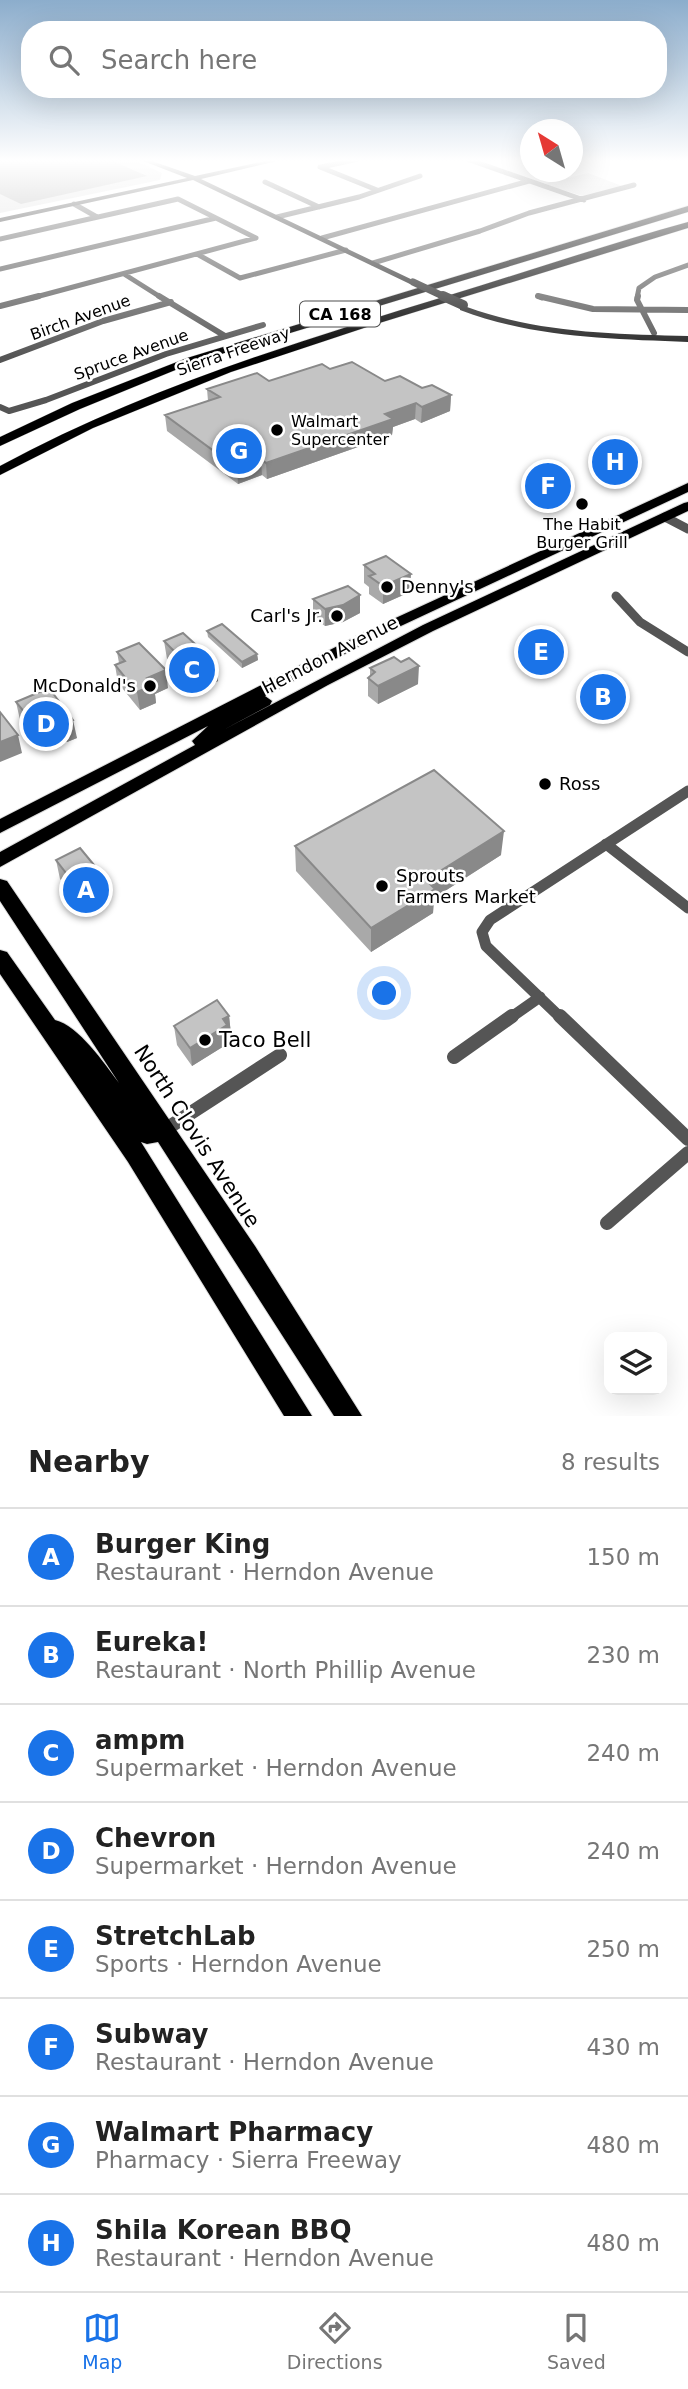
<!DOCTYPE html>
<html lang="en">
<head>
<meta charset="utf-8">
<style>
  body { margin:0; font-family:"DejaVu Sans",sans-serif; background:#f2f2f2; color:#222 }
  .controls { position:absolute; right:21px; bottom:21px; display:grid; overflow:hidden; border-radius:14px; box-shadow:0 7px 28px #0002 }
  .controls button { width:63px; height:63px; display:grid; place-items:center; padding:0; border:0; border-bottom:2px solid #e0e0e0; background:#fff; color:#222; font:35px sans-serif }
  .compass { position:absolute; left:520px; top:119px; width:63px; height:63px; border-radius:50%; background:#fff; box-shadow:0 7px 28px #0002; rotate:323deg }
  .you { position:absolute; left:385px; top:994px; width:24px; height:24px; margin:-18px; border:5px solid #fff; border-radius:50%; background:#1a73e8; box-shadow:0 0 0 10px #1a73e833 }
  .badge { display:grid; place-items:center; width:46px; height:46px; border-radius:50%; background:#1a73e8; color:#fff; font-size:23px; font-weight:700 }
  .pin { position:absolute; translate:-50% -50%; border:4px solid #fff; box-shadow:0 2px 7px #0006 }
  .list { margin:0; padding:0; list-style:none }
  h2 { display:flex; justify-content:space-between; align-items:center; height:91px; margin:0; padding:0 28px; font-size:30px }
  h2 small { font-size:23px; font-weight:400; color:#767676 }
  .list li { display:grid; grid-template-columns:46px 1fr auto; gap:21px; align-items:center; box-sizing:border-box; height:98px; padding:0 28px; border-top:2px solid #e0e0e0 }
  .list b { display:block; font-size:26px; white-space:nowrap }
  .list p { margin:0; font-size:23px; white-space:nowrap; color:#767676 }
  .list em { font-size:23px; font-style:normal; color:#767676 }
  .icon { flex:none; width:38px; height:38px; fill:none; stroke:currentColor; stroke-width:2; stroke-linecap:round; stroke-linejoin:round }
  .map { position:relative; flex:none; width:688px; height:1416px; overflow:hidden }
  .search { position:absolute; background:#fff; box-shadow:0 7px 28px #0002; left:21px; right:21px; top:21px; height:77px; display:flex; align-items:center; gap:18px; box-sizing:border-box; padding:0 24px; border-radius:28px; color:#767676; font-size:26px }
  .sheet { height:875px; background:#fff }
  nav { display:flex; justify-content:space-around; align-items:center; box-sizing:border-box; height:98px; border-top:2px solid #e0e0e0; background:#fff; font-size:19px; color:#767676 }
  nav a { display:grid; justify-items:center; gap:4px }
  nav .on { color:#1a73e8 }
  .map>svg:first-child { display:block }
</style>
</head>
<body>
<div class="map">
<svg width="688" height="1416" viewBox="0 0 688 1416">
  <rect width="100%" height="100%" fill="#fff"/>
  <!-- green -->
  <path fill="#dcdcdc" d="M0,159H132L162,173L160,180L0,213Z
    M588,173L622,186L586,197L544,184Z"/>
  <!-- water -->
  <path fill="#a3a3a3" d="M0,159H108L147,176L21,204L0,194Z"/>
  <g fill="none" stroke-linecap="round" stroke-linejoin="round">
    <defs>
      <path id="primary" d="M688,483V492L373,639L265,696L272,701L270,705L223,730L423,625L684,503L688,502V511L433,631L328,685L0,867V852L195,745L192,741L208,726L0,833V819L363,633Z
        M0,879L7,881L255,1246L362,1416H334L158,1142L147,1144L141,1142L312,1416H284L128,1162L0,974V950L7,952L55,1020C79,1026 104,1063 119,1083L0,901Z"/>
      <path id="highway" d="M688,206V212L195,362L80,409L0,446V437L72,403L187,358Z
        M688,222V228L373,325L231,372L93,428L0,475V466C143,389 296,342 450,295C529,271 608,244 688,222Z"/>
    </defs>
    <!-- primary casing -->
    <use href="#primary" stroke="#dbdbdb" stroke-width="2"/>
    <!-- highway casing -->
    <use href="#highway" stroke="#dbdbdb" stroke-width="1"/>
    <!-- street-far4 -->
    <path stroke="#555" stroke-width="5" d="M467,159L584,200
      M320,167L377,190
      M321,167L358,159
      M265,182L319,207
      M74,204L97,217
      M277,217L359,197L420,176
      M322,238L529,181
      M0,239L178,199L256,238
      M197,254L240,278L346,250
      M373,263L480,231L529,213L634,185
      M0,269L216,218
      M124,274L162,298
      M538,296L542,298
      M32,298L256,238
      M637,298L639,288L655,277L688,265"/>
    <!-- street-far3 -->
    <path stroke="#555" stroke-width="6" d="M159,296L225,336
      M538,296L593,309L688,310
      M638,296L637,300L654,333
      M0,306L39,296
      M0,360L103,321L171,302
      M0,407L9,411L46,400L166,354L263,325"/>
    <!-- street-far2 -->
    <path stroke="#555" stroke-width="9" d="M665,517L688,529
      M616,596L640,622L688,652"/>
    <!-- street-far1 -->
    <path stroke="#555" stroke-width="11" d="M606,844L688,908
      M510,1018L540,997
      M561,1018L486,946L482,932L490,920L688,791"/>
    <!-- street -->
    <path stroke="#555" stroke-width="14" d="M560,1016L688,1139
      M454,1057L512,1016
      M163,1131L280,1055
      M607,1223L688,1153"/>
    <!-- secondary -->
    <path fill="#222" fill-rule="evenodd" d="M138,159H146L195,176L275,159H285L201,179L417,282L410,284L193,180L0,222V218L187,178Z
      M460,303H466L467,307C539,333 612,334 688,336V342C610,339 534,338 460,310Z"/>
    <!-- primary -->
    <use href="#primary" fill="#000" fill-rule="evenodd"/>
    <!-- highway -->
    <use href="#highway" fill="#000" fill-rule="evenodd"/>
    <!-- secondary-bridge-far1 -->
    <path stroke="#222" stroke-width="7" d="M413,282L447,298"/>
    <!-- secondary-bridge -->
    <path stroke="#222" stroke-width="10" d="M443,296L463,305"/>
  </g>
  <!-- wall -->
  <path fill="#a9a9a9" d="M330,369L451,395L450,411L421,423L415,419L393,427L392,435L267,479L262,475L238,484L167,431L165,415L208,401L207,389L269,381Z
    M364,565L410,592L383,604L369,594V587L364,583Z
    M360,595V613L343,622L325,626L313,617V599Z
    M207,631L257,654L258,660L242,668L208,637Z
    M164,641L216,663L218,681L201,689L195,688L167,659Z
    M117,652L168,688L155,694L156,703L140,710L118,683L115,665L119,663Z
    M370,668L418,684L378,704L368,696V678L370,676Z
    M49,688L77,738L67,742L59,734L39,742L20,720L16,702Z
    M295,846L501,855L434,898L433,913L371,952L296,871Z
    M56,860L108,882L111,900L88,913L60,879Z
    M229,1016L231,1034L228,1036L229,1043L192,1066L177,1045L174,1026Z"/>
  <!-- shaded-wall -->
  <path fill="#898989" d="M451,395L450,411L421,423L422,407Z
    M416,403L415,419L393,427L392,435L267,479L266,463L385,414Z
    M261,459L262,475L238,484L237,468Z
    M411,574L410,592L383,604V586Z
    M360,595V613L343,622L325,626V609Z
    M257,654L258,660L242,668V662Z
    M216,663L218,681L201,689L199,671Z
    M419,666L418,684L378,704V686Z
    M166,670L168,688L155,694L156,703L140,710L137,692L147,678Z
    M55,715L59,734L39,742L34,724Z
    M73,720L77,738L67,742L63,724Z
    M18,735L22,753L0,762V742Z
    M504,831L501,855L434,898L433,913L371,952V928L426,880Z
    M108,882L111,900L88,913L83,895Z
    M229,1016L231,1034L228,1036L229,1043L192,1066L190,1048L223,1019Z"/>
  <!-- building -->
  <path fill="#c4c4c4" stroke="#898989" stroke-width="2" d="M352,362L385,381L400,376L422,388L432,385L451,395L422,407L416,403L385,414L393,419L266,463L261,459L237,468L165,415L220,397L207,389L257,373L269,381L322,364L330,369Z
    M386,556L411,574L383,586L369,576L375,574L364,565Z
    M348,586L360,595L343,605L325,609L313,599Z
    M222,624L257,654L242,662L207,631Z
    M183,633L216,663L199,671L193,670L164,641Z
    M139,643L166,670L147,678L154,685L137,692L115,665L125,661L117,652Z
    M394,657L401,662L409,658L419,666L378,686L368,678L375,672L370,668Z
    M49,688L73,720L63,724L55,715L34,724L16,702Z
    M0,712L18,735L0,742Z
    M434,770L504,831L426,880L435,889L371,928L295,846Z
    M80,848L108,882L83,895L56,860Z
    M217,1000L229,1016L223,1019L227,1025L190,1048L174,1026Z"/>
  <!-- sky -->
  <linearGradient id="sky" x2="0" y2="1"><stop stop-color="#8cadcc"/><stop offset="0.45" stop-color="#fff"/><stop offset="1" stop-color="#fff" stop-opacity="0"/></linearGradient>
  <rect width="688" height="357" fill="url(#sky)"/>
  <!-- markers -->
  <g fill="#000" stroke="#fff" stroke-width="2.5">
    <circle cx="277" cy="430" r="7"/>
    <circle cx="582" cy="504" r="7"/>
    <circle cx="387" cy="587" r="7"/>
    <circle cx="337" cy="616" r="7"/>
    <circle cx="150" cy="686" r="7"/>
    <circle cx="545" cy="784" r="7"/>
    <circle cx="382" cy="886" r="7"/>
    <circle cx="205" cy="1040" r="7"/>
  </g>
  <g text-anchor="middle" stroke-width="5" stroke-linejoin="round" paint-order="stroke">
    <!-- shield labels -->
    <rect fill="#fff" stroke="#4c4c4c" stroke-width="2" x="300" y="301.5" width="80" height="25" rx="5"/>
    <g font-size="16" font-weight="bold" fill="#000">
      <text x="340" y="320">CA 168</text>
    </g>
    <!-- far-street labels -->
    <g font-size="16" fill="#000" stroke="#fff">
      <text transform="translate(80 317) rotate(-20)" y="6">Birch Avenue</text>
      <text transform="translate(233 351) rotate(-19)" y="6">Sierra Freeway</text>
      <text transform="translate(131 354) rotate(-20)" y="6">Spruce Avenue</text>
    </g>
    <!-- far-poi labels -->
    <g font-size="16" fill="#000" stroke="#fff" text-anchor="start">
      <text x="291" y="427">Walmart<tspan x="291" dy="18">Supercenter</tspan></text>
      <text x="582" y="530" text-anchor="middle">The Habit<tspan x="582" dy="18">Burger Grill</tspan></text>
    </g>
    <!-- poi labels -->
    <g font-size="18" fill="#000" stroke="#fff" text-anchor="start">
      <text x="401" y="593">Denny's</text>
      <text x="323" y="622" text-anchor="end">Carl's Jr.</text>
      <text x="136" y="692" text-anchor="end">McDonald's</text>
      <text x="559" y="790">Ross</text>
      <text x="396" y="882">Sprouts<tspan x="396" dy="21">Farmers Market</tspan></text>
    </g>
    <!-- street labels -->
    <g font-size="18" fill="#000" stroke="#fff">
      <text transform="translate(330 655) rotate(-27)" y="6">Herndon Avenue</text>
    </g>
    <!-- near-poi labels -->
    <g font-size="21" fill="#000" stroke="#fff" text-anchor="start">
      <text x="219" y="1047">Taco Bell</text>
    </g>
    <!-- near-street labels -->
    <g font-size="21" fill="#000" stroke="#fff">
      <text transform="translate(197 1136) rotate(57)" y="7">North Clovis Avenue</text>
    </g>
  </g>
</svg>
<div class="controls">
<button><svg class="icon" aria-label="layers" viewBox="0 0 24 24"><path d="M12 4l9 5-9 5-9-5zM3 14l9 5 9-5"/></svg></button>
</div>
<svg class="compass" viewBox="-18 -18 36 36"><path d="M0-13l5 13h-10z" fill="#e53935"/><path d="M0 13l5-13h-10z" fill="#767676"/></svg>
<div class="you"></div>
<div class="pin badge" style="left:86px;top:890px">A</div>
<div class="pin badge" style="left:603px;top:697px">B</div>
<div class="pin badge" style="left:192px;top:670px">C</div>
<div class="pin badge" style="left:46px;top:724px">D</div>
<div class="pin badge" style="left:541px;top:652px">E</div>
<div class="pin badge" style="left:548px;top:486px">F</div>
<div class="pin badge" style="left:239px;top:451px">G</div>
<div class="pin badge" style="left:615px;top:462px">H</div>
<div class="search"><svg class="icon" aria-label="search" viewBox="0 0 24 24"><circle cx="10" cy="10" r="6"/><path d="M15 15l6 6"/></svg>Search here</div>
</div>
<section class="sheet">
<h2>Nearby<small>8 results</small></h2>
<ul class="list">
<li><span class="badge">A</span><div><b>Burger King</b><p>Restaurant · Herndon Avenue</p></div><em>150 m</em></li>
<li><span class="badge">B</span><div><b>Eureka!</b><p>Restaurant · North Phillip Avenue</p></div><em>230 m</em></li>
<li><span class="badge">C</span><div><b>ampm</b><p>Supermarket · Herndon Avenue</p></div><em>240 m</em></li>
<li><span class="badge">D</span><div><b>Chevron</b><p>Supermarket · Herndon Avenue</p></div><em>240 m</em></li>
<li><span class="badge">E</span><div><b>StretchLab</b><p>Sports · Herndon Avenue</p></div><em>250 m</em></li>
<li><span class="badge">F</span><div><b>Subway</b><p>Restaurant · Herndon Avenue</p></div><em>430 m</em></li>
<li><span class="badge">G</span><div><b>Walmart Pharmacy</b><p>Pharmacy · Sierra Freeway</p></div><em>480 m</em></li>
<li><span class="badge">H</span><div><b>Shila Korean BBQ</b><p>Restaurant · Herndon Avenue</p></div><em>480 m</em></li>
</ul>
</section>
<nav>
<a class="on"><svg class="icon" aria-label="map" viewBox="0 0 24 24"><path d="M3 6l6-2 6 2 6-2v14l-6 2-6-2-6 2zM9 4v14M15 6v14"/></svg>Map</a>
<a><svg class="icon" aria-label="directions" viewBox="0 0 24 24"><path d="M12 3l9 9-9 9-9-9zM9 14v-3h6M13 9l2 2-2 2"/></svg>Directions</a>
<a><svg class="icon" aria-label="saved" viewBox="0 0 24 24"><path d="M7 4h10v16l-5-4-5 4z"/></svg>Saved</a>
</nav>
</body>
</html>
